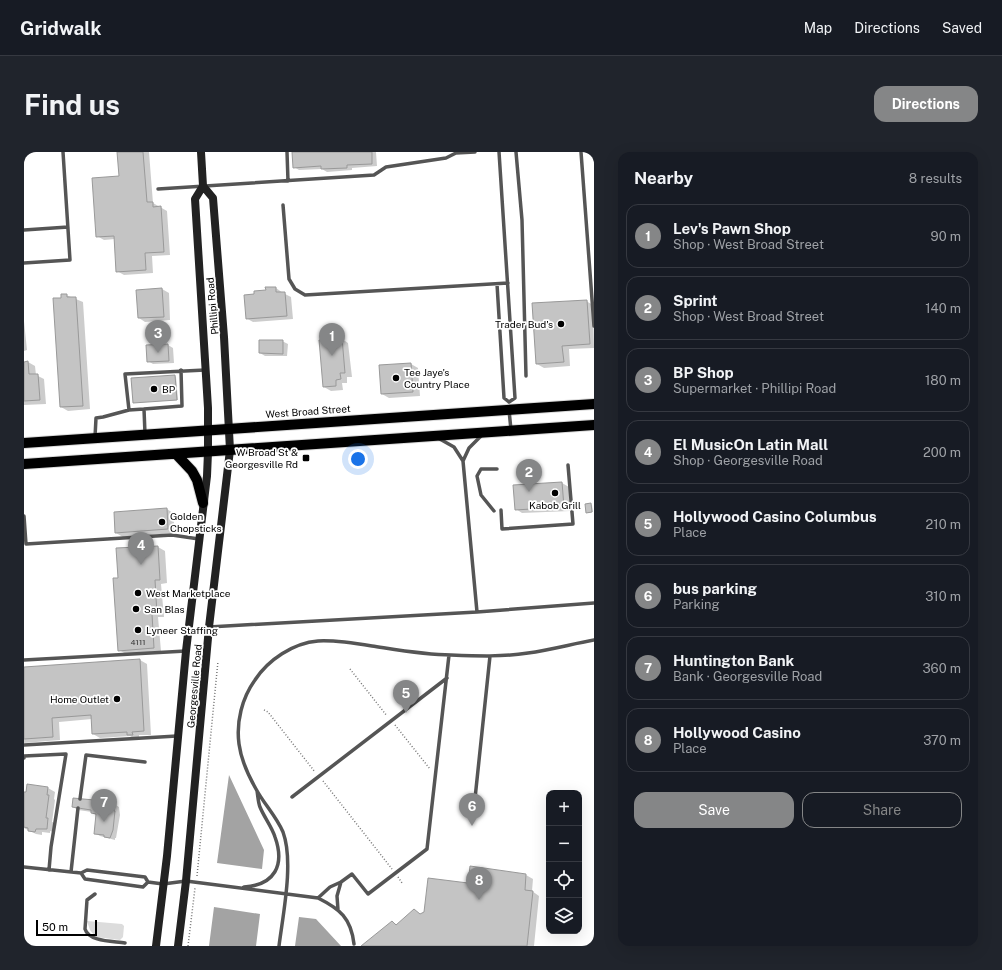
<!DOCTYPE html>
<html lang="en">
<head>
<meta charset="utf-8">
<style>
  body { margin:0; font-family:"Public Sans",sans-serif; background:#20242c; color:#f1f3f6 }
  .controls { position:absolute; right:12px; bottom:12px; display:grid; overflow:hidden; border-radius:8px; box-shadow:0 4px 16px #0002 }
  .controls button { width:36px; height:36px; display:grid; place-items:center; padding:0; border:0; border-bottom:1px solid #363941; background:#171b24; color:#f1f3f6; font:20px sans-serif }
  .scale { position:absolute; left:12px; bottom:10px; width:61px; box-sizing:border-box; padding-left:4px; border:2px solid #000; border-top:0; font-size:11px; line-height:14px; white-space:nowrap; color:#000; -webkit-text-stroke:3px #fff; paint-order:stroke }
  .you { position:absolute; left:334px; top:307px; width:14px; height:14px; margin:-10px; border:3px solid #fff; border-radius:50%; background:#1a73e8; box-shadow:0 0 0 6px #1a73e833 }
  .badge { display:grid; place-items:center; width:26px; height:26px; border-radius:50%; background:#858687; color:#fff; font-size:13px; font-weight:700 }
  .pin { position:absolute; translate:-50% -33px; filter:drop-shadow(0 1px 2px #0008) }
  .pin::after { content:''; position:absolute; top:21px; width:14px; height:12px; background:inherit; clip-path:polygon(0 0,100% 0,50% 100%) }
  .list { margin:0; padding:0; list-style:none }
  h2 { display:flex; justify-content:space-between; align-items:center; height:52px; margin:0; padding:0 16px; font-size:17px }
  h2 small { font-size:13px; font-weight:400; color:#9ea1a6 }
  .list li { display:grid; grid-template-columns:26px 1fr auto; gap:12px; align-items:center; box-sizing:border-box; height:64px; margin:0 8px 8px; padding:0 8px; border:1px solid #363941; border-radius:12px }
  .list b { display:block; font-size:15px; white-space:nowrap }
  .list p { margin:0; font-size:13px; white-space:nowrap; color:#9ea1a6 }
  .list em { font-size:13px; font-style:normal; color:#9ea1a6 }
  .actions { display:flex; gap:8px; padding:12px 16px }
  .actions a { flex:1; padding:9px 0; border:1px solid #858687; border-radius:12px; text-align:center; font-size:14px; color:#858687 }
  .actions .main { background:#858687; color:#fff }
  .icon { flex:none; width:22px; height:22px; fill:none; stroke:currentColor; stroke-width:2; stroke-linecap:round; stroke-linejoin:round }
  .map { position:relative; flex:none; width:570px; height:794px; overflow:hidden; border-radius:12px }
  header { display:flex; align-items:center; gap:24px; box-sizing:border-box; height:56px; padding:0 20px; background:#171b24; border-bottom:1px solid #363941 }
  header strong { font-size:19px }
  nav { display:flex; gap:22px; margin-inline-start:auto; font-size:14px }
  .intro { display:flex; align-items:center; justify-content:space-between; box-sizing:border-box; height:96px; padding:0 24px }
  h1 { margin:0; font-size:28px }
  .button { padding:10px 18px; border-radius:12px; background:#858687; color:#fff; font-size:14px; font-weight:700 }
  main { display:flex; gap:24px; padding:0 24px }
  aside { flex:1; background:#171b24; border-radius:12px; box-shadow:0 4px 16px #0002 }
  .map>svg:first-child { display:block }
</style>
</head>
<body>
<header>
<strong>Gridwalk</strong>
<nav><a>Map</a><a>Directions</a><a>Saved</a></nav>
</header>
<div class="intro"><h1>Find us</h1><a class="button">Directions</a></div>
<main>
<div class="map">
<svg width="570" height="794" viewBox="0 0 570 794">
  <rect width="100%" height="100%" fill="#fff"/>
  <!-- green -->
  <path fill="#dcdcdc" d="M63,769L98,772L100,774L99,785L96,788L72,785L66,778Z"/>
  <!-- water -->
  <path fill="#a3a3a3" d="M205,623L240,698L238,717L193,711Z
    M190,755L236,762L232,794H185Z
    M275,765L292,767L317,794H271Z"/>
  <!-- shadow -->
  <path fill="#0003" d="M94,0H125L129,51L143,59L146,103L128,104L129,121L100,123L93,119L91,87L80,88L73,84L96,25Z
    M269,0H352L353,14L328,16V18L303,20L298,17L275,18L270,15Z
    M252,136L259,141L267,145L269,167L229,170L222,166L231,143Z
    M138,137L145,141L146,168L121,170L115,166Z
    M42,143L59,150L66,257L44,259L37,255Z
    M562,149L569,153L570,196L545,197L546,214L520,216L513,212Z
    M0,169L3,198L0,199Z
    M318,187L324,191L328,225H323V231H318L319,238L307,239L300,235Z
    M258,189L264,192L263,204H241L236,201Z
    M144,193L149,196L150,211L129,212L124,209Z
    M4,210L11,214L12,223L20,227L22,252L0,253V211Z
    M387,212L394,216L396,244L365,246L358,242Z
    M151,224L152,225L154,248L110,250Z
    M538,331L545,335L546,359L498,361L492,357L490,334Z
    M567,352L568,353L569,360L564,361L563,360L562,353Z
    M143,357L149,361L151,381L99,385L92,381Z
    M134,395L141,399L143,431L137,432L140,465H134L137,499L102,502L95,498V427Z
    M116,508L123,512L127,583H115V586L111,587L106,584L76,586L69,582L68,567L35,570L36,588L0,591V516Z
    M24,636L31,640L30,647L31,648L28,670L31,671L30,680L26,679V681L18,680V683L12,682L0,676V641Z
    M69,649L75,653L85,654L90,652L95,655L96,663L92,686H91V688L76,684L71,681L72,663L68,660L54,658L49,655Z
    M502,723L509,727L508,739L515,744L510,794H338L368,770L374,773L390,759L398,763L445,732Z"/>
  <!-- building -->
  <path fill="#c4c4c4" stroke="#999" d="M93,0H119L123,50H129V55L137,54L140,100L121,101L122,118L92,120L90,84L72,85L68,26L95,24Z
    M268,0H348V12L323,13V16L297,17V14L269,16Z
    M241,135H252V140H261L263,164L222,167L220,143L230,142V139L242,138Z
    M138,136L140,165L114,166L112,138Z
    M37,142H43V145H52L59,254L36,255L29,146H37Z
    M563,148L566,192L538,194L540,210L512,212L508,151Z
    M318,186L321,221H316L317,227L312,228V234L299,235L295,188Z
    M235,188H259V202L235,201Z
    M144,192L145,209L123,210L122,193Z
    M4,209L5,222H14L16,248L0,249V210Z
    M387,211L389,240L357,242L355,213Z
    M151,223L153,248L109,251L107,226Z
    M538,330L540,355L491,358L489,333Z
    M567,351L568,360L562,361L561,352Z
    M143,356L144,377L91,381L90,360Z
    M134,394L136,428H131L133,462H128L130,496L94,499L89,426H94L92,396Z
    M116,507L120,579L108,580L109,583H103V580L68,582L67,563L28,566L29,585L0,587V515Z
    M3,632L24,635L23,643H25L22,666H24L23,677H12L11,680L4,679V676L0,675V640H2Z
    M49,646L70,648L73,652L84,653V650L90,651V659H91L89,678L86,686L80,685V683L70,682L72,662L67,661V658L48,655Z
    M446,714L502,722L501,738L509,739L503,794H337L368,769L372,773L390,757L396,762L400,760L404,726L444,731Z"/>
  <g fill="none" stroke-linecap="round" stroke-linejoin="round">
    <defs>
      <path id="primary" d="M0,291L570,252
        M152,302L168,319L173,328L179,351
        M0,312L570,273"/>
    </defs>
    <!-- primary casing -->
    <use href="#primary" stroke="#dbdbdb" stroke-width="12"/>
    <!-- path -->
    <path stroke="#777" stroke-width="1.5" stroke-dasharray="1 2" stroke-linecap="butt" d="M326,517L363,564
      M240,558L244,560L291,620
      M371,573L406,617
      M299,629L368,717
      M173,724L194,509
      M374,725L378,731
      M164,794L171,736"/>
    <!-- service -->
    <path stroke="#555" stroke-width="3.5" d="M263,0L264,29
      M475,0L491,246L485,250
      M492,0L498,68L502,224
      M557,0L570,174
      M134,37L350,23L362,15L422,6L432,1L451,0
      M259,53L265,127L271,137L281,143L484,131
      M0,78L44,75
      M0,111L46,108L39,0
      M473,132L480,246L485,250
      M120,257L158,254L157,218
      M485,258L487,278
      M121,282L120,257L105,258L101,222L181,218
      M71,285L72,266L79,265L105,258
      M414,286L430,295L439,309
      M477,358L478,377L549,372L544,313
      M470,359L457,343L453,324L457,317H473
      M0,364L2,392L148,383L175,387
      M453,460L439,309L445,296L457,284
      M185,475L453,460L570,451
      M0,508L162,499
      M0,593L153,584
      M0,606V604L42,602L27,695L25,718
      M268,645L423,526
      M56,647L62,603L121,610
      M450,656L466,504
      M0,715L57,721L63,718L121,725L124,730
      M47,720L54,656
      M57,721L61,727L119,735L124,730L139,732L162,729L294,746C316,757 327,766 330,792
      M317,730L328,722L344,742L403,697L425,503
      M220,735C251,733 261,713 251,685C248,675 240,665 236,655C234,650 234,644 233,639
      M71,742L63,748L61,777C65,790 89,789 101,791
      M294,746L306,735L317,730L313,744L314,758
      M255,794C259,762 270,710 259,680C252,664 240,652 232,637C224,623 217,607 215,592C212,570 218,546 231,528C244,508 269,491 294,489C312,488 330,491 348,494C374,498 401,503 427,503C453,504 479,505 504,501C526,498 548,492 570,488"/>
    <!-- secondary -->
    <path stroke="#222" stroke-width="8" d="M132,794L143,704L162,499L183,324L184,300V256L171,47L179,34
      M154,794L162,729L185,475L206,298L200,185L189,46L179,34L177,0"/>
    <!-- primary -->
    <use href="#primary" stroke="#000" stroke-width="10"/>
  </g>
  <!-- markers -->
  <g fill="#000" stroke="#fff" stroke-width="1.5">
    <circle cx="537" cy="172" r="4"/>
    <circle cx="372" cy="226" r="4"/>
    <circle cx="130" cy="237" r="4"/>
    <rect x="278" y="302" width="8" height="8" rx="2"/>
    <circle cx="531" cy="341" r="4"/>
    <circle cx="138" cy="370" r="4"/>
    <circle cx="114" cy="441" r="4"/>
    <circle cx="112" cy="457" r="4"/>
    <circle cx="114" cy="478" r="4"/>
    <circle cx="93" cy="547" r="4"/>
  </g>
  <g text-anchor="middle" stroke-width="3.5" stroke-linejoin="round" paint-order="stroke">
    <!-- number labels -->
    <g font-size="8" fill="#313131">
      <text x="114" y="493">4111</text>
    </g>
    <!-- street labels -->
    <g font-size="10" fill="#000" stroke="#fff">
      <text transform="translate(188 154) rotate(-95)" y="4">Phillipi Road</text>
      <text transform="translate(284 259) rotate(-4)" y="4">West Broad Street</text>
      <text transform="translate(170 534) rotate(-85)" y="4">Georgesville Road</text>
    </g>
    <!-- poi labels -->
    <g font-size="10" fill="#000" stroke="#fff" text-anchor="start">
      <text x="529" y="176" text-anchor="end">Trader Bud's</text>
      <text x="380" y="224">Tee Jaye's<tspan x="380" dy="12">Country Place</tspan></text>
      <text x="138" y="241">BP</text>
      <text x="274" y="304" text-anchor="end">W Broad St &amp;<tspan x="274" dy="12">Georgesville Rd</tspan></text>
      <text x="531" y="357" text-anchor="middle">Kabob Grill</text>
      <text x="146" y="368">Golden<tspan x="146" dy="12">Chopsticks</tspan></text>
      <text x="122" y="445">West Marketplace</text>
      <text x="120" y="461">San Blas</text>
      <text x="122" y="482">Lyneer Staffing</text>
      <text x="85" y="551" text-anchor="end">Home Outlet</text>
    </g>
  </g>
</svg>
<div class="controls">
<button>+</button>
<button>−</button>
<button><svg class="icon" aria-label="locate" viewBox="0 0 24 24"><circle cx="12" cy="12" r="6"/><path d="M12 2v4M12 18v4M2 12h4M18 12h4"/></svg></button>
<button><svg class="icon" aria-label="layers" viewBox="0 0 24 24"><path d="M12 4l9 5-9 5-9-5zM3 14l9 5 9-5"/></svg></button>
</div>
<div class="scale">50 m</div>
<div class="you"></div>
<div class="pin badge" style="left:308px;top:204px">1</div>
<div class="pin badge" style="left:505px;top:340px">2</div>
<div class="pin badge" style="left:134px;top:201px">3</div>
<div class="pin badge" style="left:117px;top:413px">4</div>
<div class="pin badge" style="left:382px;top:561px">5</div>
<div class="pin badge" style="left:448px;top:674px">6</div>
<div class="pin badge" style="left:80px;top:670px">7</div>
<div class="pin badge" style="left:455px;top:748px">8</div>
</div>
<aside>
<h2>Nearby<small>8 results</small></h2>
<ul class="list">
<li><span class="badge">1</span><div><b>Lev's Pawn Shop</b><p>Shop · West Broad Street</p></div><em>90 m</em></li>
<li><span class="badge">2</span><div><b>Sprint</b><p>Shop · West Broad Street</p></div><em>140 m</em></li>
<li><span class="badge">3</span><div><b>BP Shop</b><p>Supermarket · Phillipi Road</p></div><em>180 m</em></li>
<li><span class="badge">4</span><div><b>El MusicOn Latin Mall</b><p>Shop · Georgesville Road</p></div><em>200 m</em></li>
<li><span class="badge">5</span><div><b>Hollywood Casino Columbus</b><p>Place</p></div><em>210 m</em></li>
<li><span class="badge">6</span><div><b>bus parking</b><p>Parking</p></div><em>310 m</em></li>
<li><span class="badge">7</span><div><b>Huntington Bank</b><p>Bank · Georgesville Road</p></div><em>360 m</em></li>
<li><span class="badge">8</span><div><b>Hollywood Casino</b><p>Place</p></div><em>370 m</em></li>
</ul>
<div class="actions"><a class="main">Save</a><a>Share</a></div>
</aside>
</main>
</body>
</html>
